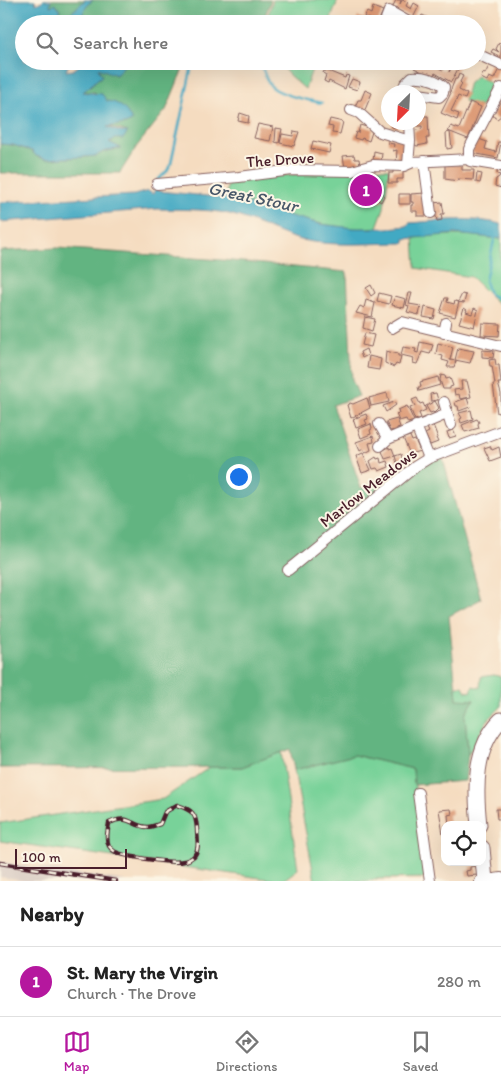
<!DOCTYPE html>
<html lang="en">
<head>
<meta charset="utf-8">
<style>
  body { margin:0; font-family:Itim,sans-serif; background:#f6f6f6; color:#222 }
  .controls { position:absolute; right:15px; bottom:15px; display:grid; overflow:hidden; border-radius:10px; box-shadow:0 5px 20px #0002 }
  .controls button { width:45px; height:45px; display:grid; place-items:center; padding:0; border:0; border-bottom:1px solid #e0e0e0; background:#fff; color:#222; font:25px sans-serif }
  .compass { position:absolute; left:381px; top:85px; width:45px; height:45px; border-radius:50%; background:#fff; box-shadow:0 5px 20px #0002; rotate:204deg }
  .scale { position:absolute; left:15px; bottom:12px; width:112px; box-sizing:border-box; padding-left:5px; border:2px solid #4a1f2b; border-top:0; font-size:14px; line-height:18px; white-space:nowrap; color:#4a1f2b; -webkit-text-stroke:4px #fcf5e5; paint-order:stroke }
  .you { position:absolute; left:238px; top:476px; width:18px; height:18px; margin:-12px; border:4px solid #fff; border-radius:50%; background:#1a73e8; box-shadow:0 0 0 8px #1a73e833 }
  .badge { display:grid; place-items:center; width:32px; height:32px; border-radius:50%; background:#b5179e; color:#fff; font-size:16px; font-weight:700 }
  .pin { position:absolute; translate:-50% -50%; border:2px solid #fff; box-shadow:0 1px 5px #0006 }
  .list { margin:0; padding:0; list-style:none }
  h2 { display:flex; justify-content:space-between; align-items:center; height:65px; margin:0; padding:0 20px; font-size:21px }
  h2 small { font-size:16px; font-weight:400; color:#767676 }
  .list li { display:grid; grid-template-columns:32px 1fr auto; gap:15px; align-items:center; box-sizing:border-box; height:70px; padding:0 20px; border-top:1px solid #e0e0e0 }
  .list b { display:block; font-size:19px; white-space:nowrap }
  .list p { margin:0; font-size:16px; white-space:nowrap; color:#767676 }
  .list em { font-size:16px; font-style:normal; color:#767676 }
  .icon { flex:none; width:28px; height:28px; fill:none; stroke:currentColor; stroke-width:2; stroke-linecap:round; stroke-linejoin:round }
  .map { position:relative; flex:none; width:501px; height:881px; overflow:hidden }
  .search { position:absolute; background:#fff; box-shadow:0 5px 20px #0002; left:15px; right:15px; top:15px; height:55px; display:flex; align-items:center; gap:12px; box-sizing:border-box; padding:0 18px; border-radius:28px; color:#767676; font-size:19px }
  .sheet { height:135px; background:#fff }
  nav { display:flex; justify-content:space-around; align-items:center; box-sizing:border-box; height:70px; border-top:1px solid #e0e0e0; background:#fff; font-size:14px; color:#767676 }
  nav a { display:grid; justify-items:center; gap:2px }
  nav .on { color:#b5179e }
  .map>svg:first-child { display:block }
</style>
</head>
<body>
<div class="map">
<svg width="501" height="881" viewBox="0 0 501 881">
  <rect width="100%" height="100%" fill="#fcf5e5"/>
  <filter id="ink" filterUnits="userSpaceOnUse"><feTurbulence type="fractalNoise" baseFrequency=".02" numOctaves="2"/><feDisplacementMap in="SourceGraphic" scale="10" xChannelSelector="R" yChannelSelector="G"/><feConvolveMatrix kernelMatrix="1 2 1 2 8 2 1 2 1" color-interpolation-filters="sRGB"/></filter>
  <filter id="wash" filterUnits="userSpaceOnUse"><feTurbulence type="fractalNoise" baseFrequency=".0096" numOctaves="4" result="noise"/><feDisplacementMap in="SourceGraphic" scale="20" xChannelSelector="R" yChannelSelector="G"/><feGaussianBlur stdDeviation="1.12" result="paint"/><feColorMatrix in="noise" values="0 0 0 0 0 0 0 0 0 0 0 0 0 0 0 0 0 1.4 0 .05"/><feComposite in="paint" operator="in"/></filter>
  <g filter="url(#wash)">
    <rect width="100%" height="100%" fill="#f5dcc0"/>
    <!-- industrial -->
    <path fill="#cfc0ba" d="M0,862L126,881H25L0,877Z"/>
    <!-- green -->
    <path fill="#78d299" stroke="#617862" d="M273,0H338L329,24H265Z
      M277,61H315L305,89L289,75Z
      M477,76L492,84L481,107L464,101L469,82Z
      M374,168L389,169L384,208L377,227C333,235 270,208 226,197L228,180Z
      M439,235H471L501,239V307L471,277L416,268L414,238Z
      M494,675L501,677V707L487,721L468,755L465,715L474,700H457L456,686H463L466,691L471,692L473,686L480,688L481,677Z
      M281,752L298,869L282,881L0,841V823L163,799L210,767H242Z
      M354,755L413,769L425,878L375,879L367,881H315L294,770Z"/>
    <!-- forest -->
    <path fill="#62b481" stroke="#566a56" d="M51,0H85L72,12L63,24H57L60,10L50,6Z
      M93,0H271L262,24H119L126,19L111,18L108,24H100L101,23L99,21L95,24H78L87,5Z
      M128,61H186L166,110L137,146L120,173H0V144L13,145L32,151L36,156L46,159L84,157L96,156L103,152L120,148L109,142L128,132L106,126L125,124L107,101L94,92H82C90,88 94,81 101,76L98,67L116,75Z
      M57,248L222,260L347,272L352,380L359,396L333,405L361,488L442,455L481,599L449,616L457,699L474,700L465,715L468,755L465,781L414,785L413,769L354,755L294,770L290,749L242,767L0,768V251Z"/>
    <!-- water -->
    <path fill="#43a9c3" stroke="#466477" d="M0,0H35L36,4L44,0H51L50,6L55,4L60,10L57,24H24V61H76L68,66L66,71L73,70L85,61H128L116,75L98,68L102,76C94,81 90,87 83,92L102,94L107,101C119,102 127,109 132,121L125,124L107,127L121,132H128L123,139H115L109,142L121,148L103,152L96,156L84,157L46,159L36,156L32,151L13,145L0,144Z
      M85,0H93L87,5L78,24H63L72,12Z
      M155,189H158L159,191L226,198L320,224L354,228H388L407,226L409,223C439,221 471,216 501,224V239L455,234L405,239V243C371,243 335,247 301,240C280,235 261,224 240,217C214,208 184,210 157,209L0,222V202L134,195L148,191L153,194Z"/>
    <g fill="none" stroke-linecap="round" stroke-linejoin="round">
      <!-- stream -->
      <path stroke="#43a9c3" stroke-width="2.5" d="M259,61C263,68 265,77 269,84C277,95 309,100 322,103
        M158,180L167,171L171,163L193,61
        M495,236L485,281L489,294L501,300"/>
    </g>
    <g id="blocks">
      <!-- building -->
      <path fill="#db9671" d="M396,0H401L400,4L402,0L408,2L406,6L411,9L414,3L419,6L413,18L396,11L398,8L393,6Z
        M373,7L383,11L377,24L374,22L369,24L367,23L369,19L364,17L367,12L371,14Z
        M422,15L433,20L432,24H418Z
        M358,17L367,20L365,24L356,23Z
        M499,43L501,45V63L493,59L495,56L498,58L499,56L491,52L493,49L499,52L496,49Z
        M418,61H423L431,67L434,61H440L439,68L443,70L445,67L450,69L449,72L453,65L459,67L451,82L435,73L433,77L414,68Z
        M491,62L500,67L494,79L489,77L487,81L481,78L483,73L485,74Z
        M324,71H328L345,78L346,75L349,76L345,89L329,81L328,83L324,81L326,75L323,73Z
        M459,74L463,76L460,82L462,84L459,90L467,94L465,99L458,96L456,101L451,111L459,114L457,120L441,113L451,93L450,92L455,79H457Z
        M352,79L360,82L357,90L348,87Z
        M365,90L372,93L364,112L355,107L358,100H361Z
        M500,101L501,102V116L497,119L494,117L493,114Z
        M470,102L481,107L468,139L448,131L451,126L459,129Z
        M240,113L249,116L248,123L238,121Z
        M418,116H428L429,138H426L427,144L417,146L415,145L414,132L416,130L422,129V126H415V122H418Z
        M330,119L343,122L340,134L332,133L333,127L328,126Z
        M392,122H403L404,126L398,125V128L392,127Z
        M258,124L273,127L270,141L254,138Z
        M360,125L373,129L369,141L362,138L361,140L354,138L356,132L358,133Z
        M276,128L282,129L279,143L275,142Z
        M294,131L299,132L294,146L280,143L282,134L293,136Z
        M450,132L452,148L447,149L446,133Z
        M388,137L406,141L405,165L396,164L397,150L393,151L394,144L388,143Z
        M476,138L487,142L485,149L496,152L498,142H501L498,158L472,153Z
        M313,141L331,145L329,153L311,149Z
        M374,151L382,153L381,162H373Z
        M354,155L355,159H359L360,165L345,168L343,156Z
        M445,164L462,165V170H474L473,180L458,179V181L445,179Z
        M498,168H501V188L495,186L496,179L499,177L500,175L497,174Z
        M393,170H403V179H397V183H388L389,173H393Z
        M477,173L482,174L480,183L476,182Z
        M356,179L363,184L364,182L380,192L384,196L381,202L376,199L375,202L364,195L363,197L354,192L357,188L352,185Z
        M425,193L426,216H417V211H411V205H413V202H411V194Z
        M399,194H410V204H399Z
        M442,202L444,214H441L442,220L437,221L433,203Z
        M371,285L375,293L371,296L366,288Z
        M379,293L391,296L389,304L377,301Z
        M409,293H412L409,304L421,306L419,315L407,312L409,306L406,305Z
        M462,294L466,295L464,303L458,302Z
        M395,296L406,299L404,308L392,305Z
        M445,298H448L447,302L454,304L455,301L459,302L455,317L440,313Z
        M366,300L375,303L372,317L356,313L360,306L364,308Z
        M425,307L436,310L434,319L423,317Z
        M464,308L467,310L466,312L472,314L474,308L478,310L474,327L459,323Z
        M365,317L375,319L372,331L363,328Z
        M482,323L500,324L499,336L481,335Z
        M365,333L374,335L371,347L362,345Z
        M420,342L433,345L430,354L422,352L417,364L413,363L414,358L401,355L403,347L416,349L415,352L418,353Z
        M438,343L453,347L450,360L456,361L454,367H447L449,362L442,360L443,356L436,354Z
        M458,348L474,351L470,363L455,360Z
        M366,349L368,355L362,358L360,352Z
        M482,350L494,351L493,358L482,357Z
        M386,351L398,354V356H401L399,365L396,364L394,367L385,363Z
        M369,356L381,359L379,370L367,368Z
        M495,359L496,365H499L501,383H498L501,394V412L497,413L493,384H495L492,366H490L489,360Z
        M441,375L445,376L446,379L450,378L453,386L450,387V389H443L440,380Z
        M438,377L440,385L419,391L418,387H421L420,382Z
        M461,381H467L471,397L460,399L459,394L455,395L454,390L462,389Z
        M387,393L389,402L371,406L369,398Z
        M436,393L438,400L431,401L430,394Z
        M367,398L370,408L351,418L347,405L350,403L353,404Z
        M417,398L420,404L423,403L426,410L419,413L421,418L415,420L410,408L415,406L412,400Z
        M467,398L470,407L459,411L458,406H456L455,402Z
        M435,401L439,408L434,413L433,412L430,413L426,406Z
        M394,402L396,405L386,412L383,406Z
        M407,406L414,421L408,423L406,419L399,421L396,414L399,413L398,410Z
        M471,410L473,419L461,423L460,419L462,418L459,413Z
        M366,414L368,419L365,420L367,424L356,428L353,419Z
        M397,419L400,427L397,428V430L390,431L386,422Z
        M477,419L479,422L478,424L479,428L465,432L462,425Z
        M371,424L372,429L370,430L371,434L361,438L358,429Z
        M433,425L438,438H436L438,442L430,445L425,434L429,432L427,428Z
        M453,430L456,436L449,438L447,432Z
        M373,436L374,442L369,443L371,450L365,453L363,449L360,451L356,442Z
        M410,436L412,441L415,440L420,451L410,454L403,438Z
        M490,446L492,450L499,447L501,457L490,461L484,448Z
        M389,447V449L392,448L395,456L385,459L382,451Z
        M363,453L371,470L362,473L356,456Z
        M401,454L403,461L397,463L395,456Z
        M376,457L377,459L380,458L381,463L387,461L389,467L379,471L377,468L373,469L370,461Z
        M451,809L452,814L448,815L449,825H445V834H443L439,810Z
        M496,809H501V819H497Z
        M476,866L477,875L467,876L466,871L470,870V867Z"/>
    </g>
  </g>
  <g filter="url(#ink)">
    <use href="#blocks" fill-opacity="0" stroke="#86615f" stroke-width="1"/>
    <g fill="none" stroke-linecap="round" stroke-linejoin="round">
      <defs>
        <path id="minor" d="M384,24L389,11L412,24
          M477,54L501,65
          M368,63L369,61
          M403,92L405,84L412,77C422,76 438,80 444,87L443,93L439,97L418,94
          M351,110L359,113L380,132L410,141
          M469,159V149L501,88
          M424,161L431,213
          M408,164L410,141L409,122
          M157,184L239,177L292,170L352,171L373,165L404,166L413,162L469,159L470,161L501,166
          M392,328L402,322L501,346
          M444,333L446,323
          M444,402L451,425
          M379,424L388,439
          M416,426L429,458
          M380,446L388,439L447,414
          M288,570L416,466L429,458L501,431
          M418,793L430,881
          M480,881L501,878"/>
        <path id="highway" d="M479,825C475,789 474,747 501,720
          M482,848L485,881"/>
      </defs>
      <!-- minor casing -->
      <use href="#minor" stroke="#86615f" stroke-width="12"/>
      <!-- highway casing -->
      <use href="#highway" stroke="#86615f" stroke-width="17"/>
      <!-- minor -->
      <use href="#minor" stroke="#fff" stroke-width="10"/>
      <!-- highway -->
      <use href="#highway" stroke="#fff" stroke-width="15"/>
      <defs>
        <path id="rail" d="M177,805C192,810 196,813 197,829C197,838 200,849 194,856C192,858 187,861 184,861C174,864 128,857 118,853C115,852 111,849 109,846C105,838 108,831 109,823C130,813 131,827 148,827C152,827 156,825 160,824L165,812Z
          M0,863L116,881"/>
      </defs>
      <!-- rail casing -->
      <use href="#rail" stroke="#4a1f2b" stroke-width="4.5"/>
      <!-- rail -->
      <use href="#rail" stroke="#fcf5e5" stroke-width="2.5" stroke-dasharray="8" stroke-linecap="butt"/>
    </g>
  </g>
  <g text-anchor="middle" stroke-width="4" stroke-linejoin="round" paint-order="stroke">
    <!-- street labels -->
    <g font-size="16" fill="#4a1f2b" stroke="#fcf5e5">
      <text transform="translate(280 159) rotate(-4)" y="6">The Drove</text>
      <text transform="translate(368 487) rotate(-38)" y="6">Marlow Meadows</text>
    </g>
    <!-- water labels -->
    <g font-size="18" font-style="italic" fill="#475668" stroke="#fcf5e5">
      <text transform="translate(253 197) rotate(12)" y="6">Great Stour</text>
    </g>
  </g>
</svg>
<div class="controls">
<button><svg class="icon" aria-label="locate" viewBox="0 0 24 24"><circle cx="12" cy="12" r="6"/><path d="M12 2v4M12 18v4M2 12h4M18 12h4"/></svg></button>
</div>
<svg class="compass" viewBox="-18 -18 36 36"><path d="M0-13l5 13h-10z" fill="#e53935"/><path d="M0 13l5-13h-10z" fill="#767676"/></svg>
<div class="scale">100 m</div>
<div class="you"></div>
<div class="pin badge" style="left:366px;top:190px">1</div>
<div class="search"><svg class="icon" aria-label="search" viewBox="0 0 24 24"><circle cx="10" cy="10" r="6"/><path d="M15 15l6 6"/></svg>Search here</div>
</div>
<section class="sheet">
<h2>Nearby<small></small></h2>
<ul class="list">
<li><span class="badge">1</span><div><b>St. Mary the Virgin</b><p>Church · The Drove</p></div><em>280 m</em></li>
</ul>
</section>
<nav>
<a class="on"><svg class="icon" aria-label="map" viewBox="0 0 24 24"><path d="M3 6l6-2 6 2 6-2v14l-6 2-6-2-6 2zM9 4v14M15 6v14"/></svg>Map</a>
<a><svg class="icon" aria-label="directions" viewBox="0 0 24 24"><path d="M12 3l9 9-9 9-9-9zM9 14v-3h6M13 9l2 2-2 2"/></svg>Directions</a>
<a><svg class="icon" aria-label="saved" viewBox="0 0 24 24"><path d="M7 4h10v16l-5-4-5 4z"/></svg>Saved</a>
</nav>
</body>
</html>
